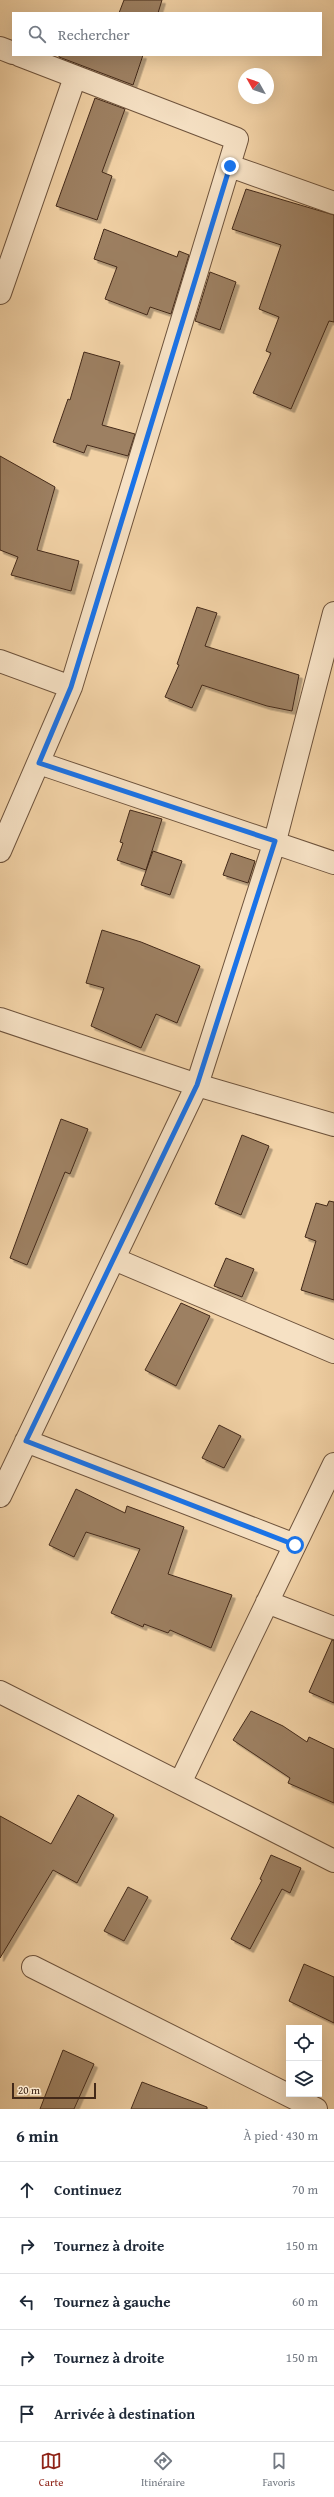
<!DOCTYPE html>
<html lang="fr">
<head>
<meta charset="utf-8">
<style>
  body { margin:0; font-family:"Gentium Book Plus",serif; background:#f6f6f7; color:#1f2937 }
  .controls { position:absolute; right:12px; bottom:12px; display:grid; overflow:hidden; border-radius:0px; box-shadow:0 4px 16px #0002 }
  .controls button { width:36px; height:36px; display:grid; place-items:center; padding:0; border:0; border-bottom:1px solid #e0e1e3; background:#fff; color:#1f2937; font:20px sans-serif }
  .compass { position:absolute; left:238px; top:68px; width:36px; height:36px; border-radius:50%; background:#fff; box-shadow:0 4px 16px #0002; rotate:310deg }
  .scale { position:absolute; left:12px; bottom:10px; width:84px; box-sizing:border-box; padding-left:4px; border:2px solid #432919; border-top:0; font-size:11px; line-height:14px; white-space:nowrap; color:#432919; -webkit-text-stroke:3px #f6e1c4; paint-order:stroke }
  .stop { position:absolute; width:12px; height:12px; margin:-9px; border:3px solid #1a73e8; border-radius:50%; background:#fff }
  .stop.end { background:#1a73e8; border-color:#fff; box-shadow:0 1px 4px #0008 }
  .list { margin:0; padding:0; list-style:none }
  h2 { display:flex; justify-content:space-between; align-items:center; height:52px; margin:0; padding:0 16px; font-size:17px }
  h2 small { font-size:13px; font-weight:400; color:#747a83 }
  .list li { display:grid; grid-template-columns:26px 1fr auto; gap:12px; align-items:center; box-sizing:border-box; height:56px; padding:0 16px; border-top:1px solid #e0e1e3 }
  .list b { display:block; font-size:15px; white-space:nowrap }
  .list em { font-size:13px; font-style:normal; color:#747a83 }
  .icon { flex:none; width:22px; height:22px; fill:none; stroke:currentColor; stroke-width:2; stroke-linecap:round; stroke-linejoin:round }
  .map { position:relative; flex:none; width:334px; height:2109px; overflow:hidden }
  .search { position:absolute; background:#fff; box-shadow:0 4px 16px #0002; left:12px; right:12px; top:12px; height:44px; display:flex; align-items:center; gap:10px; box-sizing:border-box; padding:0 14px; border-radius:0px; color:#747a83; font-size:15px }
  .sheet { height:332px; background:#fff }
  nav { display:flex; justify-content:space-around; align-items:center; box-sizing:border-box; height:56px; border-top:1px solid #e0e1e3; background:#fff; font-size:11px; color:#747a83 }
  nav a { display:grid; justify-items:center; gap:2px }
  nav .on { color:#8f2418 }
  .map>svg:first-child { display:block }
</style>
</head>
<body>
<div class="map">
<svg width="334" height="2109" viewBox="0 0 334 2109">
  <defs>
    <filter id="shadow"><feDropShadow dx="3.5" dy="3.5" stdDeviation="0" flood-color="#0004"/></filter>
  </defs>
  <rect width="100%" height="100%" fill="#f1d1a5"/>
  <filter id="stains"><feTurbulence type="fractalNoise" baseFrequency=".005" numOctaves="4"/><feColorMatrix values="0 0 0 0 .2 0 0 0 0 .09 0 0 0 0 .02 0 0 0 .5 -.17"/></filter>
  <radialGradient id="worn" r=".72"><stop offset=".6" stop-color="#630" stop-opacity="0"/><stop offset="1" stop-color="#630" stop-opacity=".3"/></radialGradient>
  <!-- building -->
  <path fill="#9d8062" stroke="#432919" filter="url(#shadow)" d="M124,0H162L158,13H119Z
    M59,55H143L133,85L59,57Z
    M95,98L125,109L102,172L112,176L97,220L56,206Z
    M246,189L334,215V322L329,321L291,409L253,393L271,353L266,351L279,317L259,309L281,245L232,229Z
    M104,229L177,257L179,251L189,255L171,314L150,307L147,315L105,299L117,267L94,259Z
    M210,272L236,282L220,330L195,321Z
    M84,352L120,362L102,425L135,434L128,456L87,445L84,453L53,442L68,399L70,400Z
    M0,456L55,487L37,550L79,561L71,591L11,575L18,557L0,550Z
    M197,607L217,613L205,646L299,675L292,711L267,706L202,685L192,708L165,697L179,665L177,664Z
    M130,810L162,819L146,870L117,860L123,843L120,842Z
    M153,851L182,861L170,895L141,885Z
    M231,853L255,861L248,883L223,875Z
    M102,930L141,942L200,966L177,1023L156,1014L141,1048L91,1026L104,988L86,983Z
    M61,1119L88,1129L70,1174L65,1172L27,1265L10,1258Z
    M242,1135L269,1146L241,1215L215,1204Z
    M329,1201L334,1202V1300L301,1290L316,1241L305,1237L316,1203L327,1206Z
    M226,1258L254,1269L242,1297L214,1286Z
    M181,1303L210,1316L176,1386L145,1370Z
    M219,1425L241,1436L224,1468L202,1458Z
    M76,1489L125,1513L127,1506L184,1527L168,1574L232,1595L211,1648L170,1630L168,1633L144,1624L143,1627L111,1613L140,1549L86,1532L74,1557L49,1545Z
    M332,1640H334V1703L309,1692Z
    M251,1711L283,1726L307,1742L309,1737L334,1749V1803L288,1783L290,1778L233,1740Z
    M78,1795L114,1815L77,1883L53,1870L0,1958V1816L51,1844Z
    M271,1855L301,1868L290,1893L282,1889L250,1949L231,1939L262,1880L260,1879Z
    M128,1887L148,1897L124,1941L104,1931Z
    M304,1964L334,1977V2023L289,2001Z
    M63,2050L94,2064L74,2109H40Z
    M142,2082L207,2107V2109H131Z"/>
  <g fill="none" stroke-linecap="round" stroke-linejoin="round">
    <defs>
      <path id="street" d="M0,48L13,53
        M230,166L334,203
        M0,293L75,77
        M0,661L71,687
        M39,763L334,863
        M0,851L71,687L237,139L19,55
        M0,1019L197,1085L334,1125
        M114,1259L334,1352
        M26,1441L295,1545
        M0,1496L197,1085L275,841L334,613
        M267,1602L334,1628
        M0,1692L334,1861
        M180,1783L334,1464
        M33,1967L316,2109"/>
    </defs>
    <!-- street casing -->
    <use href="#street" stroke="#6e533c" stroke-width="24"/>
    <!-- street -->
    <use href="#street" stroke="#f6e1c4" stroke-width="22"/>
  </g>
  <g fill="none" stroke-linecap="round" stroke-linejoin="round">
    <!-- route -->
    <path stroke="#1a73e8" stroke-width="5" d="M230,166L71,687L39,763L275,841L197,1085L26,1441L295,1545"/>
  </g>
  <rect width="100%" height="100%" filter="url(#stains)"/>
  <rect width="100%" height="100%" fill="url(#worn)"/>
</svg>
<div class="controls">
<button><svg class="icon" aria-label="locate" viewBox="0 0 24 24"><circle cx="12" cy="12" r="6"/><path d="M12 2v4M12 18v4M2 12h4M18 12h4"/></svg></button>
<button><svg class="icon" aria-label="layers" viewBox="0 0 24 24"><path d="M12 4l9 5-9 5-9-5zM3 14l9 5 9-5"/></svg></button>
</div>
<svg class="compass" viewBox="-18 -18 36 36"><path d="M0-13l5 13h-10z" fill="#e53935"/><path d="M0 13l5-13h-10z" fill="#747a83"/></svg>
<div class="scale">20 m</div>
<div class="stop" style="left:295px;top:1545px"></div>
<div class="stop end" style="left:230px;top:166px"></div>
<div class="search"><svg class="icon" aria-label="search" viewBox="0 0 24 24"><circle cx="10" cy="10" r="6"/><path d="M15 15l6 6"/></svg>Rechercher</div>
</div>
<section class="sheet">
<h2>6 min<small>À pied · 430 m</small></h2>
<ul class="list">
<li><svg class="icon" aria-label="ahead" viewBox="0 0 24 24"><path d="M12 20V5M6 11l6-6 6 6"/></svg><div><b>Continuez</b></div><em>70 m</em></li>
<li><svg class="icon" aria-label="right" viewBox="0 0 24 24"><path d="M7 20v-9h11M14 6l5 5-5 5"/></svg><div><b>Tournez à droite</b></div><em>150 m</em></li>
<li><svg class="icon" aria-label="left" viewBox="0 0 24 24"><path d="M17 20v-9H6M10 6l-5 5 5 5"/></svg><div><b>Tournez à gauche</b></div><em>60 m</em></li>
<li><svg class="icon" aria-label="right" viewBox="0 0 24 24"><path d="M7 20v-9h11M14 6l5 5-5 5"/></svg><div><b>Tournez à droite</b></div><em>150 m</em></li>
<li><svg class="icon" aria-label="arrive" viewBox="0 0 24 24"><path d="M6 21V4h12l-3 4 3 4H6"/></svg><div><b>Arrivée à destination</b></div></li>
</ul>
</section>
<nav>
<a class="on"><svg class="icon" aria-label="map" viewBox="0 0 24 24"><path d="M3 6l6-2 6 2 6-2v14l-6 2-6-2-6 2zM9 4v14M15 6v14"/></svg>Carte</a>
<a><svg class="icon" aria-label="directions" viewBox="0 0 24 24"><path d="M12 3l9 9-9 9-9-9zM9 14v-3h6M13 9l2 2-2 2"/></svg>Itinéraire</a>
<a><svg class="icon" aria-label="saved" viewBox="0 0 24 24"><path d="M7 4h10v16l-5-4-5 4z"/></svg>Favoris</a>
</nav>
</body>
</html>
